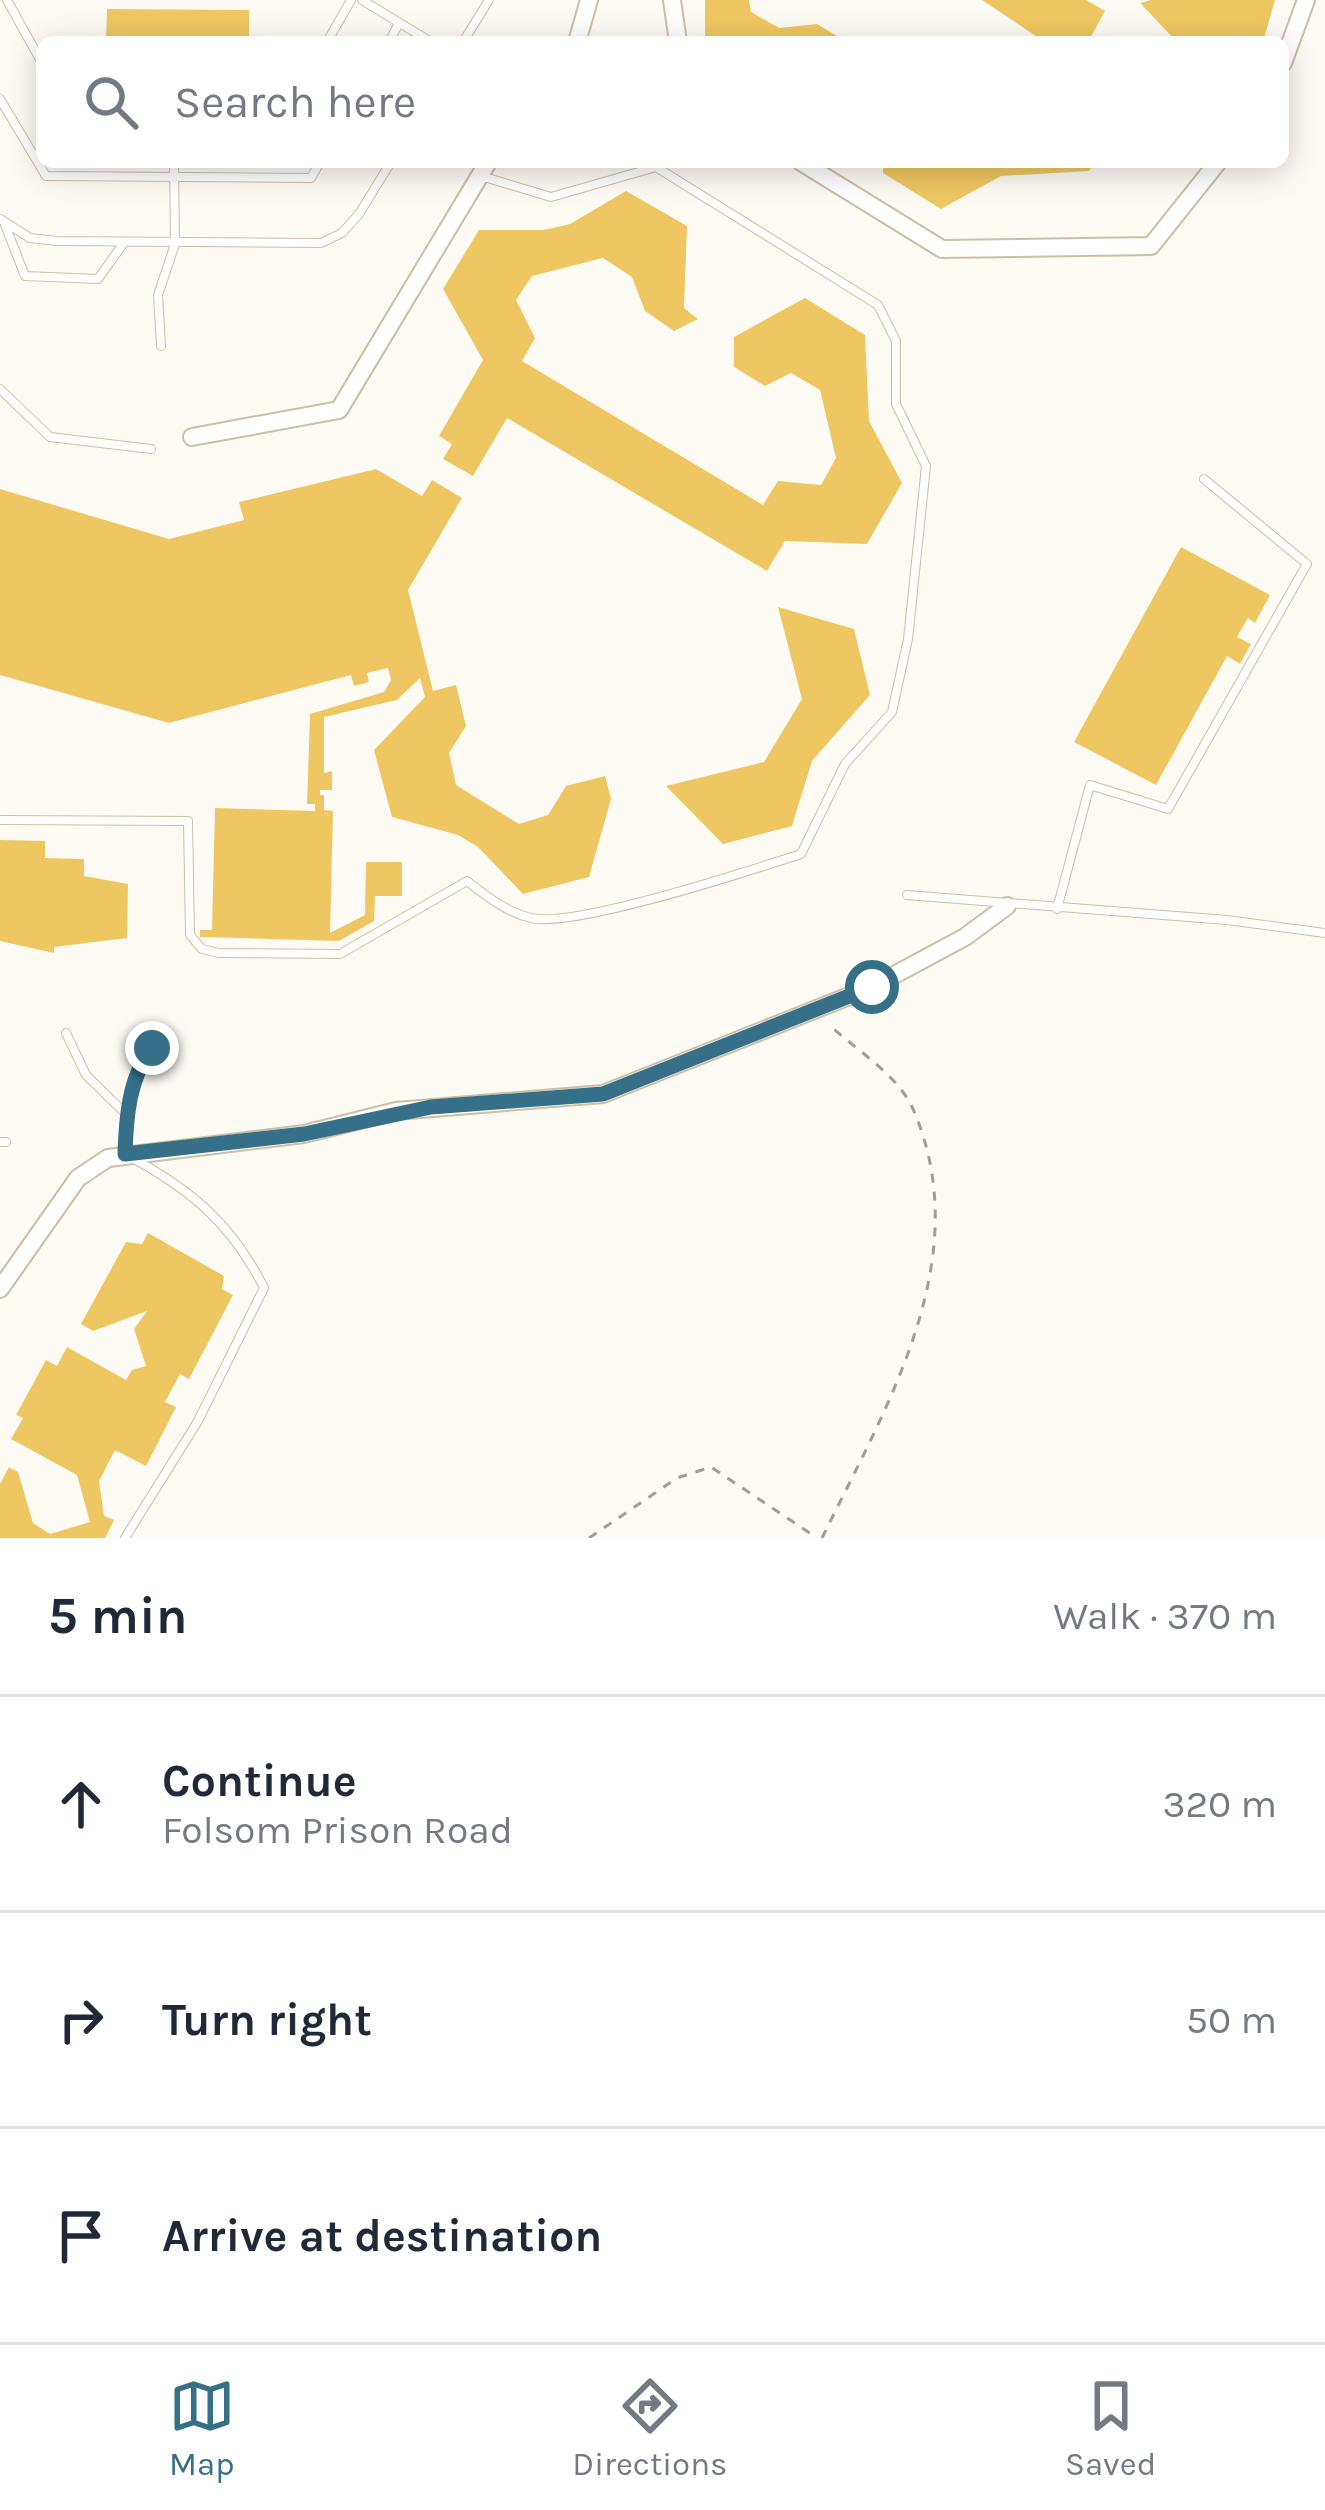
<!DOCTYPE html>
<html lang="en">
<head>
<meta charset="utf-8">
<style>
  body { margin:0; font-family:Karla,sans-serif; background:#f6f6f7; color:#1f2937 }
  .stop { position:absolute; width:36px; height:36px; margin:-27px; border:9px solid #356f88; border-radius:50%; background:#fff }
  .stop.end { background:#356f88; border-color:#fff; box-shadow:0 3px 12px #0008 }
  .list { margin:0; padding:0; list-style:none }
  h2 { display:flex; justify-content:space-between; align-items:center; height:156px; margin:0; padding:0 48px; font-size:51px }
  h2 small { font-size:39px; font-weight:400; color:#747a83 }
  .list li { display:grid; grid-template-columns:78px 1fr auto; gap:36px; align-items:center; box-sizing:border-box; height:216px; padding:0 48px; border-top:3px solid #e0e1e3 }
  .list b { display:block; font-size:45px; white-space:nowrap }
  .list p { margin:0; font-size:39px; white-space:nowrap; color:#747a83 }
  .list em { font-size:39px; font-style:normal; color:#747a83 }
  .icon { flex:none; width:66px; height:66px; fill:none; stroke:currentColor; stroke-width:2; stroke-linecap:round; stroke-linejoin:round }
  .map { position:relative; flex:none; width:1325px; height:1538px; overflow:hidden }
  .search { position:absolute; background:#fff; box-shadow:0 6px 30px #0003; left:36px; right:36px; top:36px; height:132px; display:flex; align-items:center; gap:30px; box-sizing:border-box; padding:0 42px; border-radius:18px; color:#747a83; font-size:45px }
  .sheet { height:804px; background:#fff }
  nav { display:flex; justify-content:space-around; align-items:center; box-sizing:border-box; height:168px; border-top:3px solid #e0e1e3; background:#fff; font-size:33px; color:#747a83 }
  nav a { display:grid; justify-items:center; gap:6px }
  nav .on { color:#356f88 }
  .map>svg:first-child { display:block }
</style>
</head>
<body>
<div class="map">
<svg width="1325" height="1538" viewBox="0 0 1325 1538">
  <rect width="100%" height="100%" fill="#fefbf5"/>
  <!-- building -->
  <path fill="#efc762" d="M705,0H749L751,12L779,28L817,24L847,42H705Z
    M982,0H1086L1105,11L1088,42H1045Z
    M1151,0H1275L1263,42H1177L1140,3Z
    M107,9L249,10V42H106Z
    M883,162H1095L1089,171L1001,176L941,209L883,173Z
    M626,191L687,226L684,308L698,319L674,331L645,311L632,277L603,258L532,276L516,300L535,338L522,361L763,505L778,481L821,485L836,458L820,390L791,373L765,386L734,367V337L805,298L865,335L869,421L902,483L867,544L785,541L767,571L507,418L473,476L443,459L452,444L439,436L483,360L443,289L479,230H544L570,224Z
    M376,469L422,496L432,480L462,498L408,590L433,691L456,685L466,726L449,753L456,785L519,824L548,815L566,786L605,776L611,799L589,877L523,894L478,847L458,835L392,817L374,750L425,697L420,678L397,700L324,717V773L332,771V790H320V795H324V810L333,811L330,933L365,915L366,862H402V896H375L374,921L339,941L200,937V930H212L215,808L315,811V804H307L310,714L384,692L391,680L388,668L367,673L369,682L354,686L351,675L169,723L0,675V489L169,539L244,520L239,502Z
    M1181,547L1270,595L1255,623L1248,618L1237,637L1251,644L1240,664L1227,656L1156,785L1074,742Z
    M778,607L854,629L870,695L812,761L792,826L723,844L666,786L764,762L802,699Z
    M0,840L45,841V858L84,859V876L128,884L127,938L54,947V953L0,941Z
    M148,1233L224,1276L222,1289L233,1295L189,1379L180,1374L165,1402L176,1407L146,1466L115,1450L99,1481L104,1516L114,1520L105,1538H0V1484L9,1467L18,1472L33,1523L50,1534L90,1522L77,1475L11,1439L23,1418L16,1415L46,1360L57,1366L67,1347L126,1380L132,1370L146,1366L134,1329L147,1311L93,1331L81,1324L126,1242L142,1244Z"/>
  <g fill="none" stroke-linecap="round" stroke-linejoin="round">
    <defs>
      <path id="lane" d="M7,0L42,63
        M362,0L431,42
        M327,42L351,0
        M389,42L399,23
        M463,42L489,0
        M0,99L46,176L311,178L320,162
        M0,219L30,238L57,241L321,243L342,233L359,214L391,162
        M5,225L25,276L98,279L123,244
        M161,346L158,295L175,244L174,162
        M0,389L50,437L151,449
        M0,820L188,821L190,935L202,949L219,953L340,954L467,881C486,896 506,912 531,918C574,928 752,870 801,854L845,764L892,712L908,639L926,466L896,404V341L878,305L656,167L551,197L481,176
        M907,895L1227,920L1325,933
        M1057,909L1090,785L1168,809L1307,564L1204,479
        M66,1033L86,1075L126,1114L139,1064L162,1035
        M0,1142H6
        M125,1538L198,1421L264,1288C231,1222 189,1188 125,1154L126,1114"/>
      <path id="street" d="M672,0L678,42
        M577,42L589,0
        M1283,63L1306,0
        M801,162L942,249L1151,246L1218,162
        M192,437L339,410L488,162
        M0,1289L78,1178L108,1158L304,1134L396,1111L603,1094L872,987L965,937L1007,906"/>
    </defs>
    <!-- lane casing -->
    <use href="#lane" stroke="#cdbfa1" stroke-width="10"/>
    <!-- street casing -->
    <use href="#street" stroke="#cdbfa1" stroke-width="20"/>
    <!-- path -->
    <path stroke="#a19e97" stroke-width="3" stroke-dasharray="9 9" stroke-linecap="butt" d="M589,1538L677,1478L711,1467L817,1538
      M822,1538C886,1407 978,1258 913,1109C899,1076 854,1048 828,1024"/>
    <!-- lane -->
    <use href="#lane" stroke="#fff" stroke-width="8"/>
    <!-- street -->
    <use href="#street" stroke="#fff" stroke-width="16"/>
  </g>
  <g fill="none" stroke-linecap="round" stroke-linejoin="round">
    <!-- route -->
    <path stroke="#356f88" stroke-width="15" d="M152,1048C129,1077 126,1118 125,1154L304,1134L431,1107L603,1094L872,987"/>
  </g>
</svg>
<div class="stop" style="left:872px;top:987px"></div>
<div class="stop end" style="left:152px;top:1048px"></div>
<div class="search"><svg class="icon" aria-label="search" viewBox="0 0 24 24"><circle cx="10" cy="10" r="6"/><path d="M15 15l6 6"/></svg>Search here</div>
</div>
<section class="sheet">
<h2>5 min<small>Walk · 370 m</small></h2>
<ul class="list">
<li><svg class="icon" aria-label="ahead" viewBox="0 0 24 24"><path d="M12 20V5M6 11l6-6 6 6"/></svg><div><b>Continue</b><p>Folsom Prison Road</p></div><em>320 m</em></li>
<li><svg class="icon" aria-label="right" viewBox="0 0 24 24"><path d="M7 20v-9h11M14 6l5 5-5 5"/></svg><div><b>Turn right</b></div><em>50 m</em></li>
<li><svg class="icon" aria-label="arrive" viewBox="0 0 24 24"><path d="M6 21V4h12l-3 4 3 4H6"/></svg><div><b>Arrive at destination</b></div></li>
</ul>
</section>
<nav>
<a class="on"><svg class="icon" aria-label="map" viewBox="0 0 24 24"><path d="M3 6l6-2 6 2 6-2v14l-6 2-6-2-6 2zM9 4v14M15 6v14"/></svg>Map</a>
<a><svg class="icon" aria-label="directions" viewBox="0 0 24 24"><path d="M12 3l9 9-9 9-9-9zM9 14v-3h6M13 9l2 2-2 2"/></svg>Directions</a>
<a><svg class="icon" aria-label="saved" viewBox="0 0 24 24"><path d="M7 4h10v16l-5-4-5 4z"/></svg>Saved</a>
</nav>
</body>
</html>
